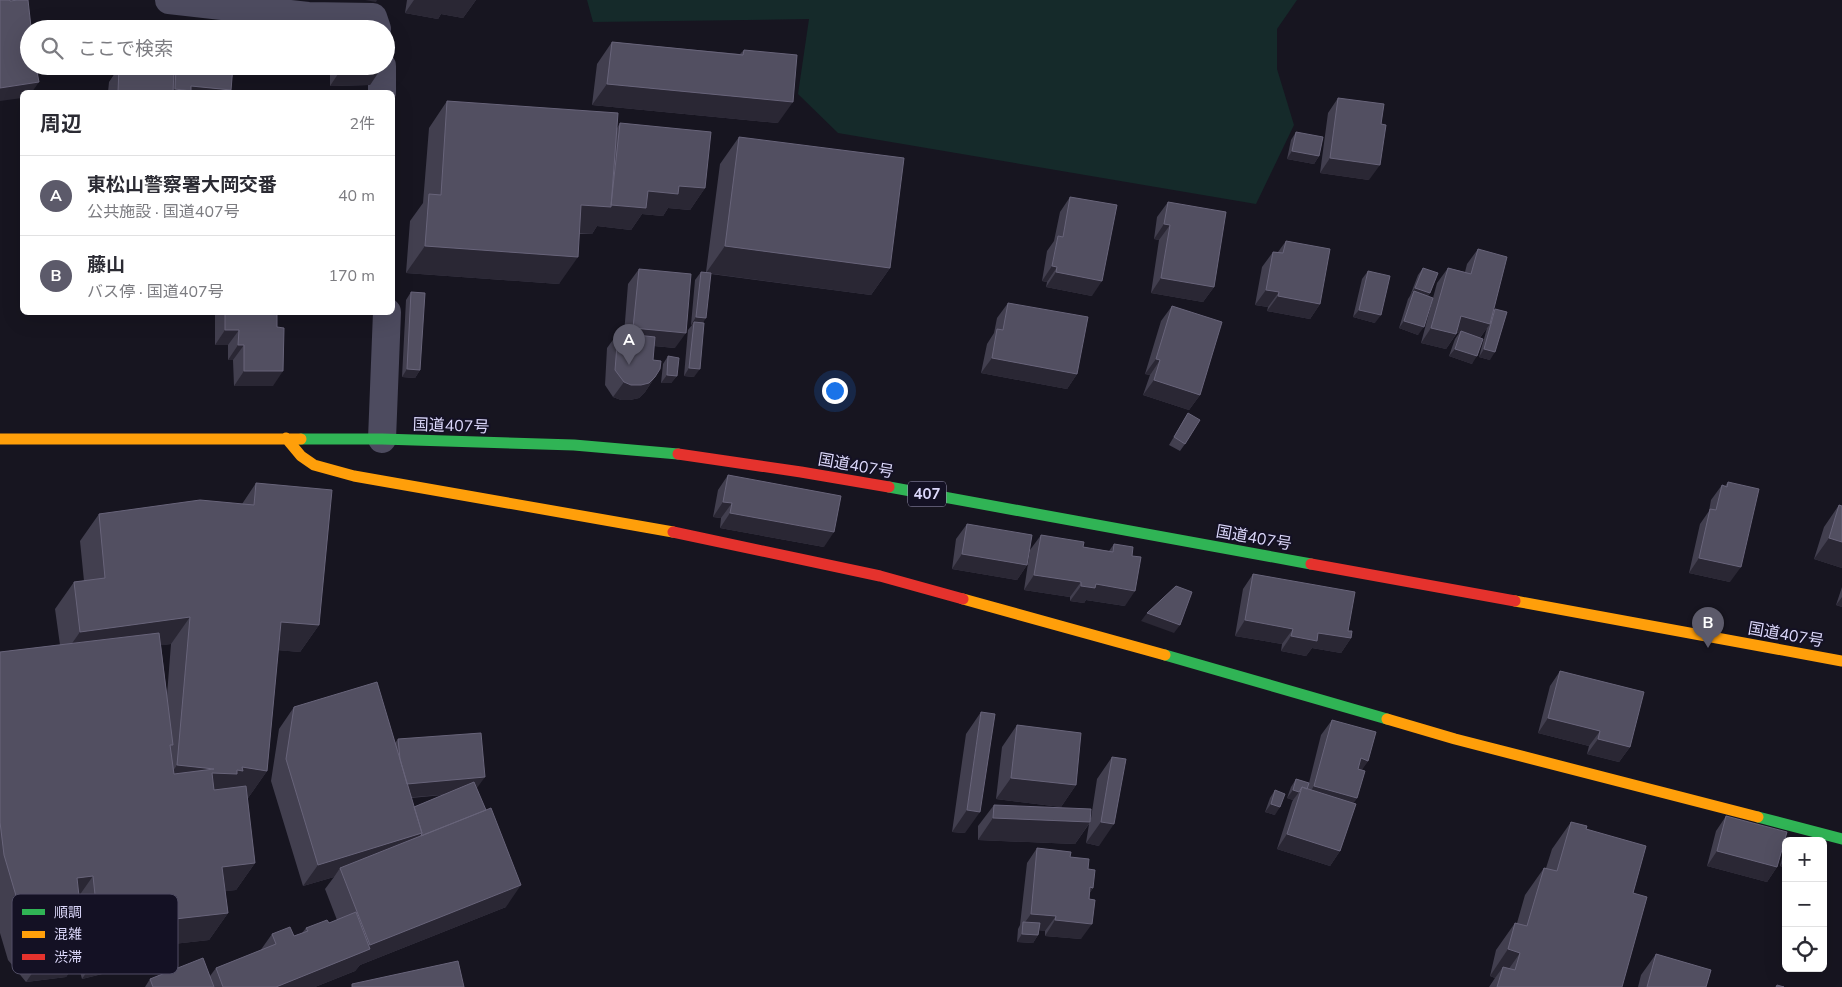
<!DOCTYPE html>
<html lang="ja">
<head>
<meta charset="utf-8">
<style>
  body { margin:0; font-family:"Nunito Sans","Noto Sans JP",sans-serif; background:#f7f7f7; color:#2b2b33 }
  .controls { position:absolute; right:15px; bottom:15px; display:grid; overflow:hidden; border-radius:8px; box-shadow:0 5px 20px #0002 }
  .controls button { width:45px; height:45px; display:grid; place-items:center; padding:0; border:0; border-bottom:1px solid #e1e1e2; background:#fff; color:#2b2b33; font:25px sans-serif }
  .you { position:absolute; left:834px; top:390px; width:18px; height:18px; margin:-12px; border:4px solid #fff; border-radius:50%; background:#1a73e8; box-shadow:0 0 0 8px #1a73e833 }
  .badge { display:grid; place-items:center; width:32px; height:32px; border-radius:50%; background:#5c5a6a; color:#fff; font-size:16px; font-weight:700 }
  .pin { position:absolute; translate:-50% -41px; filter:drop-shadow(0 1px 2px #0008) }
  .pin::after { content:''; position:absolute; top:26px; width:18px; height:15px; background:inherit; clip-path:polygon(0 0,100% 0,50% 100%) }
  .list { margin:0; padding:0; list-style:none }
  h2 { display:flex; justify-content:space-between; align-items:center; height:65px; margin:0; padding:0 20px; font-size:21px }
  h2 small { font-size:16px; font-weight:400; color:#7c7c81 }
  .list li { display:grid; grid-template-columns:32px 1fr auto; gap:15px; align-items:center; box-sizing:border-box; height:80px; padding:0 20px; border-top:1px solid #e1e1e2 }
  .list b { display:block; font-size:19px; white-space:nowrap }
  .list p { margin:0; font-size:16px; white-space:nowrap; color:#7c7c81 }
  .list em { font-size:16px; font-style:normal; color:#7c7c81 }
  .icon { flex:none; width:28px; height:28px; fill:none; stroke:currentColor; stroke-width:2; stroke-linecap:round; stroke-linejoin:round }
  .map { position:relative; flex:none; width:1842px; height:987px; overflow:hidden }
  .search { position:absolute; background:#fff; box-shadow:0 5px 20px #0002; left:20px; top:20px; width:375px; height:55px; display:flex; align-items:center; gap:12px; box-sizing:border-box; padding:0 18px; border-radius:28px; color:#7c7c81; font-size:19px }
  .panel { position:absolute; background:#fff; box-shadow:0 5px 20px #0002; left:20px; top:90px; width:375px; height:225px; border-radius:8px }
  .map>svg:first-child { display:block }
</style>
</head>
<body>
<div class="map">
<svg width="1842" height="987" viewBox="0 0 1842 987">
  <rect width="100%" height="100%" fill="#171520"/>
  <!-- green -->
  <path fill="#152a2a" d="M587,0H1297L1277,29V69L1294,125L1256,204L838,133L798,94L809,19L593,22Z"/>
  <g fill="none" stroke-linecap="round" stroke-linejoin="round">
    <!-- street -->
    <path stroke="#4d4b5f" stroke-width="28" d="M169,0L308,16L373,17L377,29
      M382,92V66
      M382,439L387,312"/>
    <!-- fast -->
    <path stroke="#30b455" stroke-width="11" d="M301,439H382L574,445L678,454
      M889,487L1311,564
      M1165,655L1387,719
      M1758,817L1842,839"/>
    <!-- slow -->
    <path stroke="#ff9f0a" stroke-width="11" d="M286,438L301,456L314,465L354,476L673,532
      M0,439H301
      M963,599L1165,655
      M1515,601L1842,661
      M1387,719L1455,739L1758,817"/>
    <!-- jam -->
    <path stroke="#e5322d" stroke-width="11" d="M678,454L801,472L889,487
      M673,532L880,576L963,599
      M1311,564L1515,601"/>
  </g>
  <!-- wall -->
  <path fill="#423f4f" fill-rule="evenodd" d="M407,0H476L463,18L441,14L438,19L405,13Z
    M190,21L235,29H185Z
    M340,23L365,29H336Z
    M612,42L740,54L744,50L778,123L592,105L597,64Z
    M164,66H233L231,90L229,92H108L109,82L119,67L164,70Z
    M322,66H380V70L370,85L330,86V70H322Z
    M1338,98L1369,180L1320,173L1328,113Z
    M447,101L617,128L620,123L705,188L690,210L668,208L663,216L642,214L631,230L597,226L592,234H579L559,284L406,273L410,221L423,203L429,128Z
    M1296,132L1319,156L1314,164L1287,159L1291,140Z
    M739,137L890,268L871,295L711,274L694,377L684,376L688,330L692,325H691L695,280L701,272H706L720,164Z
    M1070,197L1092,296L1046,287L1047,282L1042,281L1047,251L1054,241L1060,212Z
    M1168,202L1214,287L1203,302L1151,293L1159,240L1154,239L1157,217Z
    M1286,241L1320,304L1310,319L1267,311L1268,307L1255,305L1262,267L1273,252H1278Z
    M1478,249L1493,312L1495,309L1490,360L1479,357L1487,328L1480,338L1472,364L1449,356L1455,339L1459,333H1457L1446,349L1421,343L1437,283L1448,268L1465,272L1467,264Z
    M1423,268L1430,293L1428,296L1418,335L1399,328L1408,299L1410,296L1418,275Z
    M639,269L675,348L654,346L653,360L655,377L645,392L639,398L630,400H621L613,397L605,385L607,348L618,333L624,334L628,284Z
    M1368,271L1375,323L1353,317L1362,279Z
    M411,292L420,370L415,378L402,377L406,300Z
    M1008,303L1077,374L1067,389L981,373L987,344L994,333L997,318Z
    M1172,306L1200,395L1189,410L1143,395L1150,375L1145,374L1161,321Z
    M215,312H277V327L273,386H234L233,360H228V345H215Z
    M668,356L677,376L671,383H661L663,364Z
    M1188,413L1185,444L1180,451L1169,445Z
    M728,475L824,547L720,528L721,518L713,517L718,490Z
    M1728,482L1730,582L1689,573L1700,524L1709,511L1711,500L1722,485L1725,486Z
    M256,483L319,625L300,652L278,650L267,771L248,798H247L255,863L236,890L225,891L228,913L209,940L164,945L154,961L82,979L77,961L66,977L26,982L8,960L0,933V652L60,645L55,609L74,582L84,581L80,541L99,514L242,504ZM171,644L167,695L161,645Z
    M1839,505L1842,506V568L1814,559L1824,527Z
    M967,524L1027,565L1017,580L952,569L956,539Z
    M1041,535L1083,547L1109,551L1114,544L1125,606L1086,600L1084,603L1070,601V597L1024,590L1030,550Z
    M1253,574L1348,631L1351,638L1341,653L1312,648L1306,656L1281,651L1282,644L1235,636L1243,589Z
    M1842,587V607L1836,605Z
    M1560,671L1630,747L1619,762L1587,754L1589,746L1538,733L1550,686Z
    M294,707L395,743L398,739L477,789L506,907L360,965L355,971L315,987H145L150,979L210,976L216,968L260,951L272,934L294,936L302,933L306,928L329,923L337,920L325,889L334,877L303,886L271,781L279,729ZM443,795L414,807L411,798Z
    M981,712L965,833L952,832L966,734Z
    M1332,720L1368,761L1361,770L1357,798L1353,803L1340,851L1330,866L1277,849L1292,802L1293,800L1287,798L1291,787L1296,779L1309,783L1321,735Z
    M1017,725L1076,785L1061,807L996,799L1002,747Z
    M1112,757L1099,846L1086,843L1089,824L1075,844L978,840V826L994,805L1091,818L1097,779Z
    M1275,790V815L1265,812L1270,798Z
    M1726,816L1777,867L1767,882L1707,866L1716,831Z
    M1571,822L1586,829L1633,893L1622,987H1489L1495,978L1490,976L1496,950L1515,923H1517L1525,895L1544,868H1546L1552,849Z
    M1786,847V868L1780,866L1784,849Z
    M1037,848L1070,857L1088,869L1093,888L1089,894L1081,939L1045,936V931L1039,930L1038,935L1033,943L1017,942L1018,929L1020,925L1027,863Z
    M1656,954L1706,987H1638L1641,975Z"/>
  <!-- shaded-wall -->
  <path fill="#2a2734" d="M365,0H377L376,2Z
    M414,0H476L463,18L441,14L438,19L405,13Z
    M325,66H333L330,70H322Z
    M380,70L370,85L330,86L340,71Z
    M39,82L32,92H22V98L0,101V88Z
    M607,84L793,102L778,123L592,105Z
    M191,86L231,90L229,92H173L175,89Z
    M1292,151L1319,156L1314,164L1287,159Z
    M1330,158L1380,165L1369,180L1320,173Z
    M679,186L705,188L690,210L668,208L663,216L642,214L631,230L597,226L592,234L562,232L581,205H611L648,191Z
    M1164,224L1170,225L1159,240L1154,239Z
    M425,246L578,257L559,284L406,273Z
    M725,246L890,268L871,295L706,273Z
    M1052,266L1057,267L1047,282L1042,281Z
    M1056,272L1102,281L1092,296L1046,287Z
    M1161,278L1214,287L1203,302L1151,293Z
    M1415,288L1430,293L1424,301L1414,291L1410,296Z
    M1266,290L1279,292L1268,307L1255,305Z
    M1278,296L1320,304L1310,319L1267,311Z
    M1359,310L1381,315L1375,323L1353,317Z
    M1461,316L1490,324L1479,339L1461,331L1459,333L1451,331Z
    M696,317L706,318L701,326L694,322L692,325H691Z
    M1404,321L1424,327L1418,335L1399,328Z
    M633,328L686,333L675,348L623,343Z
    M1431,328L1456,334L1446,349L1421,343Z
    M225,330H239L228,345H215Z
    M238,345H244L233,360H228Z
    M1455,349L1477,356L1472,364L1449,356Z
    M1484,349L1495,352L1490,360L1479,357Z
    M992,358L1077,374L1067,389L981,373Z
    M1156,359L1160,360L1150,375L1145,374Z
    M689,368L700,369L694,377L684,376Z
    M407,369L420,370L415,378L402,377Z
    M244,371H283L273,386H234Z
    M667,375L677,376L671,383H661Z
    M655,377L645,392L639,398L630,400H621L613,397L624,382Z
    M1154,380L1200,395L1189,410L1143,395Z
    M723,502L732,503L721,518L713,517Z
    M730,513L834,532L824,547L720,528Z
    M1829,538L1842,542V568L1814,559Z
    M962,554L1027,565L1017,580L952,569Z
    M1699,558L1741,567L1730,582L1689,573Z
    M1034,575L1081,582L1070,597L1024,590Z
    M1096,584L1135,591L1125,606L1086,600L1084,603L1070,601L1081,586Z
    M1842,597V607L1836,605Z
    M1147,613L1180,625L1174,633L1141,621Z
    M190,617L171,644L61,659L80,632Z
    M1245,620L1293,629L1282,644L1235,636Z
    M281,622L319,625L300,652L262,649Z
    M1318,633L1351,638L1341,653L1312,648L1306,656L1281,651L1291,636Z
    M1548,718L1600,731L1589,746L1538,733Z
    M1598,739L1630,747L1619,762L1587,754Z
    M1361,758L1368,761L1358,776L1351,773Z
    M177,765L214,769L158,793Z
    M242,767L267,771L248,798L226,795L193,800L212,773L237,770Z
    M485,777L474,792L391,799L402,784Z
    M1011,778L1076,785L1061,807L996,799Z
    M1314,786L1357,798L1347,813L1304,801Z
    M1293,790L1299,792L1293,800L1287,798Z
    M1271,804L1280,807L1275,815L1265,812Z
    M967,810L980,812L965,833L952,832Z
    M993,818L1090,822L1075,844L978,840Z
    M1101,822L1114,824L1099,846L1086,843Z
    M422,833L407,855L340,868L334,877L303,886L318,865Z
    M1287,834L1340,851L1330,866L1277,849Z
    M1717,851L1777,867L1767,882L1707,866Z
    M1786,859V868L1780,866Z
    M255,863L236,890L203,894L222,867Z
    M93,876L74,903L77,878Z
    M521,885L506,907L360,965L355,971L315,987H276L366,951L370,945Z
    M1090,887L1093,888L1083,903Z
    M172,895L153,922L77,931L96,904Z
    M228,913L209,940L156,946L175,919Z
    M1031,914L1056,916L1045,931L1023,929V925Z
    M1055,920L1092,924L1081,939L1045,936Z
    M1022,934L1038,935L1033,943L1017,942Z
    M165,946L154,961L82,979L92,964Z
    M1508,949L1520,953L1501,980L1503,967L1495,978L1490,976Z
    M85,950L66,977L26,982L45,955Z"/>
  <!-- building -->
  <path fill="#524f61" stroke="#68647a" d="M0,0H10V1L18,0H28L31,27L36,26L37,29H29V66H36L39,82L0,88Z
    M190,21L236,25L235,29H190Z
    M340,23H365V29H340Z
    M612,42L743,55L744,50L797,55L793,102L607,84Z
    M174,66H233L231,90L191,86V91L175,89L176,69H173Z
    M341,66H380V70L340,71Z
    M119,67L174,71L173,92H118Z
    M1338,98L1384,104L1381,124L1386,125L1380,165L1330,158Z
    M447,101L618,113L611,207L581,205L578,257L425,246L429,194L441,195Z
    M620,123L711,132L705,188L679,186L678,194L648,191L646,208L611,205Z
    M1296,132L1323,137L1319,156L1292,151Z
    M739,137L904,158L890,268L725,246Z
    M1070,197L1117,205L1102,281L1056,272L1057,267L1052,266L1058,236L1063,237Z
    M1168,202L1226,212L1214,287L1161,278L1170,225L1164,224Z
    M1286,241L1330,249L1320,304L1278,296L1279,292L1266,290L1273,252L1283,253Z
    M1478,249L1507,257L1490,324L1461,316L1456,334L1431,328L1448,268L1471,274Z
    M1423,268L1438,273L1430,293L1415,288Z
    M639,269L691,274L686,333L633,328Z
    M1368,271L1390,276L1381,315L1359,310Z
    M701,272L711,273L706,318L696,317Z
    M1414,291L1433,298L1424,327L1404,321Z
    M411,292L425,293L420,370L407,369Z
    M1008,303L1088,317L1077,374L992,358L997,329L1003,330Z
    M1172,306L1222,322L1200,395L1154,380L1160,360L1156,359Z
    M1495,309L1507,312L1495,352L1484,349Z
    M225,312H277V327L284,328L283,371H244V345H238L239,330H225Z
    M694,322L704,323L700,369L689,368Z
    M1461,331L1483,339L1477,356L1455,349Z
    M618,333L655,337L653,360L661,361L660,369L655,377L649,383L641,385H631L624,382L615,370Z
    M668,356L679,358L677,376L667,375Z
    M1188,413L1200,420L1185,444L1174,437Z
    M728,475L841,496L834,532L730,513L732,503L723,502Z
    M1728,482L1759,489L1741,567L1699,558L1710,509L1716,510L1722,485L1727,487Z
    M256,483L332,490L319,625L281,622L267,771L242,767L243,771L237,770V774L212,773L214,790L246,786L255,863L222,867L228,913L175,919L172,895L96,904L93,876L77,878L85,950L45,955L27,933L4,855L0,822V652L159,633L173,745H170L174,774L214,769L177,765L190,617L80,632L74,582L105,578L99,514L200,500L254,505Z
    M1839,505L1842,506V542L1829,538Z
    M967,524L1032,535L1027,565L962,554Z
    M1041,535L1084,542L1083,547L1113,552L1114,544L1133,547L1132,556L1141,557L1135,591L1096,584L1095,588L1081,586V582L1034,575Z
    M1253,574L1355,592L1348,631H1352L1351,638L1318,633L1317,641L1291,636L1293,629L1245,620Z
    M1176,586L1192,592L1180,625L1147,613Z
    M1560,671L1644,692L1630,747L1598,739L1600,731L1548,718Z
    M377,682L422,833L318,865L286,759L294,707Z
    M981,712L995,714L980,812L967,810Z
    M1332,720L1376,732L1368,761L1361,758L1358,769L1365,771L1357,798L1314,786Z
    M1017,725L1081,733L1076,785L1011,778Z
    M481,733L485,777L407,784L400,759L398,739Z
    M1112,757L1126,759L1114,824L1101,822Z
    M1296,779L1309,783L1307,789L1302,787L1299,792L1293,790Z
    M474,782L486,810L421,836L422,833L414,807Z
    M1302,787L1356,804L1340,851L1287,834Z
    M1275,790L1285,794L1280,807L1271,804Z
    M994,805L1091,809L1090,822L993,818Z
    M491,808L521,885L370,945L340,868Z
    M1726,816L1787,832L1777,867L1717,851Z
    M1571,822L1587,826L1586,829L1646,846L1633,893L1647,897L1622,987H1497L1503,967L1515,970L1520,953L1508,949L1515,923L1527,926L1544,868L1557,871Z
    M1037,848L1071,852L1070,857L1089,859L1088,869L1095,870L1093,888L1090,887L1089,899L1095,900L1092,924L1055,920L1056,916L1031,914Z
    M356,912L370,949L276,987H223L216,968L276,944L272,934L290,927L294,936L308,931L306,928L327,920L329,923Z
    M1023,922L1040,923L1038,935L1022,934Z
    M1656,954L1711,970L1706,987H1647Z
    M203,958L214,987H153L150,979Z
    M458,961L464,987H352V984Z
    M1777,985L1784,987H1776Z"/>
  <g text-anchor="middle" stroke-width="4" stroke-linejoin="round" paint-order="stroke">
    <!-- shield labels -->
    <rect fill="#141124" stroke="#a09cba" stroke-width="1" x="908" y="481.5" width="38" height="25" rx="4"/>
    <g font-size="15" font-weight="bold" fill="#dcd8fb">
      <text x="927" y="499">407</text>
    </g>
    <!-- street labels -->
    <g font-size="16" fill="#dcd8fb" stroke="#141124">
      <text transform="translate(451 425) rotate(2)" y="6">国道407号</text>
      <text transform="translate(856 465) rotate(10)" y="6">国道407号</text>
      <text transform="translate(1254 537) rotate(10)" y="6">国道407号</text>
      <text transform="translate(1786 634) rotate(10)" y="6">国道407号</text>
    </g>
  </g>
  <!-- legend -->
  <rect x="12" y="894" width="166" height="80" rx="8" fill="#141124" stroke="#504d64" stroke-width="1"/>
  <rect x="22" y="909" width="23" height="6" fill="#30b455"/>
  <rect x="22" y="931" width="23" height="7" fill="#ff9f0a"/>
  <rect x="22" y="954" width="23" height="6" fill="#e5322d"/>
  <g font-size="14" fill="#dcd8fb">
    <text x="54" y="917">順調</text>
    <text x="54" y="939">混雑</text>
    <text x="54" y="962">渋滞</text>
  </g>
</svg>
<div class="controls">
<button>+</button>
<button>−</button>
<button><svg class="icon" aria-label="locate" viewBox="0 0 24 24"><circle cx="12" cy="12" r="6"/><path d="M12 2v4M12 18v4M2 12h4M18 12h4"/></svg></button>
</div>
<div class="you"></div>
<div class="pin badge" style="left:629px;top:365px">A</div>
<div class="pin badge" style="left:1708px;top:648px">B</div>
<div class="search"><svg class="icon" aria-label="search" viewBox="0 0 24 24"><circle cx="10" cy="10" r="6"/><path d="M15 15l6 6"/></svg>ここで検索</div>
<section class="panel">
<h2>周辺<small>2件</small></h2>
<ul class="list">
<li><span class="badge">A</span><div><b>東松山警察署大岡交番</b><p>公共施設 · 国道407号</p></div><em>40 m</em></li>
<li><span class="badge">B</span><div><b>藤山</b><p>バス停 · 国道407号</p></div><em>170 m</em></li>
</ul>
</section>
</div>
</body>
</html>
